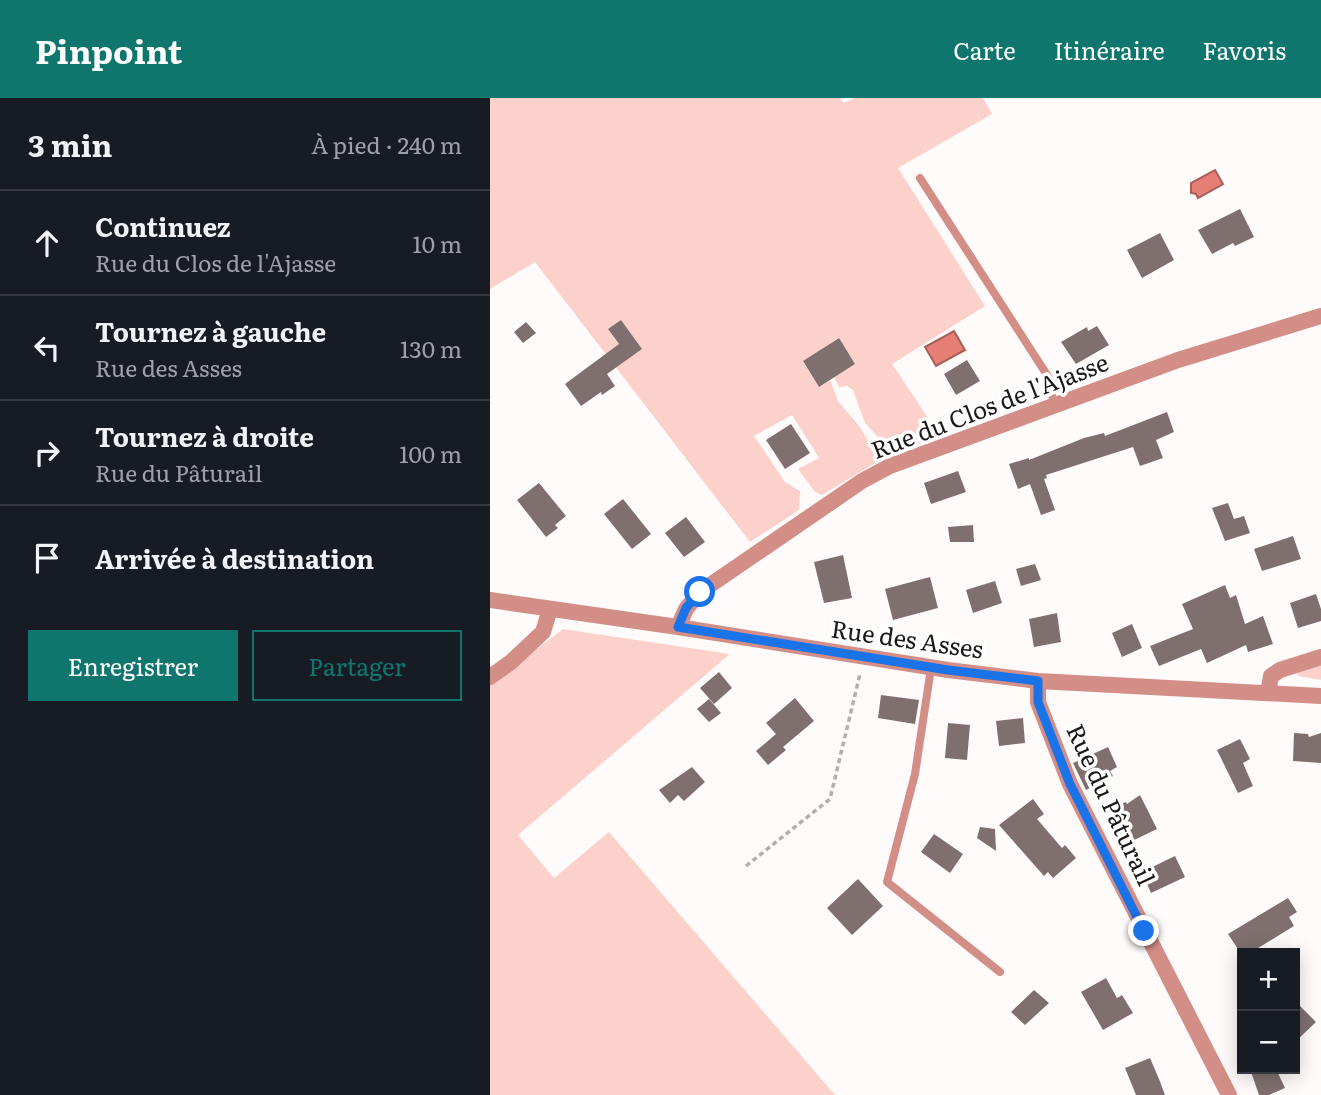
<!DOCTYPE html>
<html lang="fr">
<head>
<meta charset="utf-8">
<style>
  body { margin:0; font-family:Literata,serif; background:#242831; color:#f1f3f6 }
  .controls { position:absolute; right:21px; bottom:21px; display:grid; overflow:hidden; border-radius:0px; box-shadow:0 4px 18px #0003 }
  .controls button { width:63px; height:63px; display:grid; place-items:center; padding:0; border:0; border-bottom:2px solid #363941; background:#171b24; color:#f1f3f6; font:35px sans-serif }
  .stop { position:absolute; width:21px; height:21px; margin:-16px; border:5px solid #1a73e8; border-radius:50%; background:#fff }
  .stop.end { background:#1a73e8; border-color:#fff; box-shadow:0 2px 7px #0008 }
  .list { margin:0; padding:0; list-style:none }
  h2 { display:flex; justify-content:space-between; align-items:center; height:91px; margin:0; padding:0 28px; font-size:30px }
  h2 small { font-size:23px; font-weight:400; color:#9ea1a6 }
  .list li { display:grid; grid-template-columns:46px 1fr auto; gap:21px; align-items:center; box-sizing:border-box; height:105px; padding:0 28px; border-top:2px solid #363941 }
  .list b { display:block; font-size:26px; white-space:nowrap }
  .list p { margin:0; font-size:23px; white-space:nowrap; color:#9ea1a6 }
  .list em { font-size:23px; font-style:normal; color:#9ea1a6 }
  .actions { display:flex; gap:14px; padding:21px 28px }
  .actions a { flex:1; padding:16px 0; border:2px solid #0f766e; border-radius:0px; text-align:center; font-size:24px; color:#0f766e }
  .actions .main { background:#0f766e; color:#fff }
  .icon { flex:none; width:38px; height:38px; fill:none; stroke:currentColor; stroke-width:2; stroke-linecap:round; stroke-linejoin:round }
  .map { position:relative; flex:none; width:831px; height:997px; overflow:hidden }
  header { display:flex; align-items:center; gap:42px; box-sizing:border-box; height:98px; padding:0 35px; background:#0f766e; color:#fff }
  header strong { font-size:33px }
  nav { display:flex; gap:38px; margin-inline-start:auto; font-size:24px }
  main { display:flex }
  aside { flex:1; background:#171b24 }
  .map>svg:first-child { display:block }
</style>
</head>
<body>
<header>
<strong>Pinpoint</strong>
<nav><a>Carte</a><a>Itinéraire</a><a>Favoris</a></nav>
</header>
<main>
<aside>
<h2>3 min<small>À pied · 240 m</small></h2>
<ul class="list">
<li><svg class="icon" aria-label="ahead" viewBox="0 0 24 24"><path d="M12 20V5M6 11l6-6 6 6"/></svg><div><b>Continuez</b><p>Rue du Clos de l'Ajasse</p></div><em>10 m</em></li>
<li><svg class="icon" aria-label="left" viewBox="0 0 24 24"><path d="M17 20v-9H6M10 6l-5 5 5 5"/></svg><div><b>Tournez à gauche</b><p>Rue des Asses</p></div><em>130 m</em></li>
<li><svg class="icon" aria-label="right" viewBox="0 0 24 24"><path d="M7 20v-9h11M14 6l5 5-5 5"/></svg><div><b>Tournez à droite</b><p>Rue du Pâturail</p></div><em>100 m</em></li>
<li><svg class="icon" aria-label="arrive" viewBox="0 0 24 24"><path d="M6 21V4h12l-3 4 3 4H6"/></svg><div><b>Arrivée à destination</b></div></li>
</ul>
<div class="actions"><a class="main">Enregistrer</a><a>Partager</a></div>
</aside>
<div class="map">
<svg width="831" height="997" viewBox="0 0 831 997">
  <rect width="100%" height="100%" fill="#fefbfa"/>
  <!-- green -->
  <path fill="#fcd1cc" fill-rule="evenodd" d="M0,0H350L354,5L365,0H493L502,16L408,70L495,208L402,266L450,338L403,355L375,325L363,292L357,288L349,289L344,279L365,266L348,240L313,264L329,289L340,282L348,303L369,328L390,362L332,397L325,394L308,371L329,360L302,317L264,338L295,384L310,393L309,412L260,444L45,164L0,191ZM118,231L152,251L138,260Z
    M73,531L240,556L28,737L64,780L119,734L345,997H0V586Z
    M831,565V582L808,578L807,573Z"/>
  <!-- water -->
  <path fill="#e57e75" stroke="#a95f59" stroke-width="2" d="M725,72L733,86L708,100L706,96L701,95V85Z
    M464,233L475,252L446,268L435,249Z"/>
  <!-- building -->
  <path fill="#7f706f" d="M750,111L764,139L745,148L743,145L722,156L708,132Z
    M670,135L684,162L652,180L637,152Z
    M131,222L152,251L117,276L125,288L112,297L111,294L91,308L75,286L129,246L118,231Z
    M36,224L46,235L33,245L24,234Z
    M607,228L619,247L586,266L571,244L597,229L598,233Z
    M349,240L365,266L329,289L313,263Z
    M477,262L490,283L466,297L454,276Z
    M677,314L684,334L666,342L673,360L650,368L643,349L556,377L557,380L554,381L565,412L551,417L540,386L528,391L519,366L539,360V362L594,340L614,335L615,338Z
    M301,326L320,355L295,371L276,342Z
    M468,373L476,394L441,406L434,385Z
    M49,385L76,418L65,427L68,430L56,439L27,402Z
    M133,401L161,436L142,451L114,416Z
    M738,405L744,421L754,418L760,435L735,443L722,410Z
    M196,419L215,444L194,459L175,435Z
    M483,427L484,444H460L458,429Z
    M803,438L811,461L772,473L764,451Z
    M353,457L362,500L334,505L324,464Z
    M545,466L551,482L531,488L526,471Z
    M440,479L448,510L403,522L395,491Z
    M505,483L512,505L483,515L476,492Z
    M735,487L740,500L746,497L755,526L773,518L783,546L758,554L756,547L717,565L711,551L669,568L660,548L703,531L692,506Z
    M826,496L831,511V523L808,530L800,505Z
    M567,515L571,544L544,549L539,521Z
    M642,526L652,550L632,559L622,535Z
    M229,574L242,590L224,606L210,590Z
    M391,597L429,602L425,626L388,620Z
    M305,600L324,623L293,649L296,652L278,667L266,653L286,636L276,625Z
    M219,601L231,615L219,624L207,611Z
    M533,620L535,645L509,648L506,623Z
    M458,625L480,627L477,662L455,660Z
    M804,635L818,636L819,639L831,635V665L803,663Z
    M750,641L760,661L753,665L763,688L748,695L727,652Z
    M618,649L627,669L620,673L623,678L596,692L583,665Z
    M202,669L215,684L194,703L188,697L180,705L169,692Z
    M650,697L667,731L638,745L622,710L636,704L637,706Z
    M543,701L554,716L547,721L572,750L575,747L586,760L563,780L558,774L554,778L509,727Z
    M490,729L505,731L506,753L487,740Z
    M444,736L473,756L460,775L431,754Z
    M685,758L695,779L661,795L652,774Z
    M368,781L393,808L362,837L337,810Z
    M798,800L807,814L799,819L804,828L760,855H752V857L738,836Z
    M616,880L627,900L632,897L643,915L613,932L591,894Z
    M544,892L559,905L535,927L521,914Z
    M805,903L826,924L805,944Z
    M660,960L669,981L675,997H646L635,970Z
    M760,971H786L795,990L779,997H769Z"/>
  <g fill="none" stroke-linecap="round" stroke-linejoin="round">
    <!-- path -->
    <path stroke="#b3afae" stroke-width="3.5" stroke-dasharray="5 3.5" stroke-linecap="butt" d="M256,768L340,701L370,576"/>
    <!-- service -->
    <path stroke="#d38e87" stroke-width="8" d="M430,80L559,280L564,307
      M441,570L425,676L397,784L510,874"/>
    <!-- minor -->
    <path stroke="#d38e87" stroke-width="16" d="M0,502L188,529L458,572L548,583L831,598
      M188,529L196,511L210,494L372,383L400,368L688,262L831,218
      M0,579L21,564L53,534L60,511
      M548,583V604L580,686L739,997
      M778,595L781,578L790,572L831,559"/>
  </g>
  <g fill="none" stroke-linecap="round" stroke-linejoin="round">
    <!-- route -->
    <path stroke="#1a73e8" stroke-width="9" d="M210,494L196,510L188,529L458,572L548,583V604L580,686L654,833"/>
  </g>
  <g text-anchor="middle" stroke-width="7" stroke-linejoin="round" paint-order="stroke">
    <!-- street labels -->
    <g font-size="24" fill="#1d1817" stroke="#fff">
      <text transform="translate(500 309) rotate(-21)" y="8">Rue du Clos de l'Ajasse</text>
      <text transform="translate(417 542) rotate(8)" y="8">Rue des Asses</text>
      <text transform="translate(620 707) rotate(65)" y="8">Rue du Pâturail</text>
    </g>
  </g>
</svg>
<div class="controls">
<button>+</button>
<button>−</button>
</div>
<div class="stop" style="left:210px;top:494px"></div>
<div class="stop end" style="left:654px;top:833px"></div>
</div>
</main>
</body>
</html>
